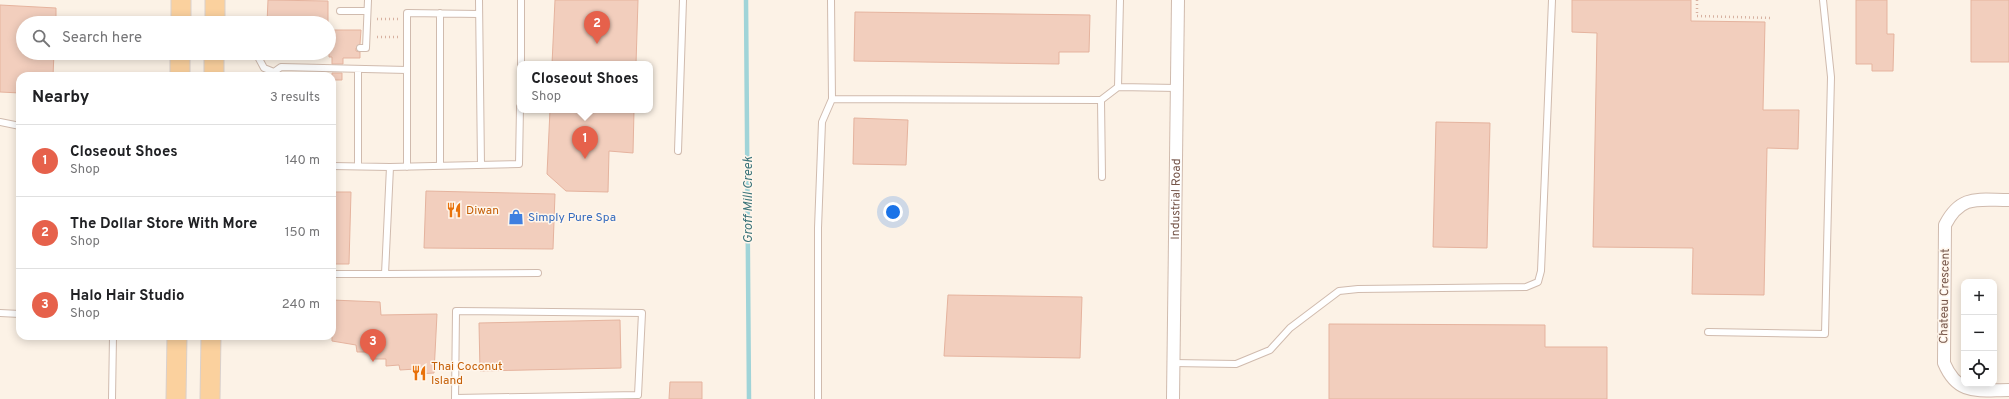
<!DOCTYPE html>
<html lang="en">
<head>
<meta charset="utf-8">
<style>
  body { margin:0; font-family:Overpass,sans-serif; background:#f6f6f6; color:#202124 }
  .controls { position:absolute; right:12px; bottom:12px; display:grid; overflow:hidden; border-radius:8px; box-shadow:0 2px 10px #0003 }
  .controls button { width:36px; height:36px; display:grid; place-items:center; padding:0; border:0; border-bottom:1px solid #e0e0e0; background:#fff; color:#202124; font:20px sans-serif }
  .you { position:absolute; left:893px; top:212px; width:14px; height:14px; margin:-10px; border:3px solid #fff; border-radius:50%; background:#1a73e8; box-shadow:0 0 0 6px #1a73e833 }
  .badge { display:grid; place-items:center; width:26px; height:26px; border-radius:50%; background:#e6614b; color:#fff; font-size:13px; font-weight:700 }
  .pin { position:absolute; translate:-50% -33px; filter:drop-shadow(0 1px 2px #0008) }
  .pin::after { content:''; position:absolute; top:21px; width:14px; height:12px; background:inherit; clip-path:polygon(0 0,100% 0,50% 100%) }
  .popup { position:absolute; left:517px; top:61px; width:136px; height:52px; box-sizing:border-box; display:grid; place-content:center; border-radius:8px; background:#fff; filter:drop-shadow(0 1px 3px #0005); font-size:13px; white-space:nowrap; color:#757577 }
  .popup b { font-size:15px; color:#202124 }
  .popup::after { content:''; position:absolute; left:50%; top:100%; margin-left:-8px; border:8px solid transparent; border-top-color:#fff }
  .list { margin:0; padding:0; list-style:none }
  h2 { display:flex; justify-content:space-between; align-items:center; height:52px; margin:0; padding:0 16px; font-size:17px }
  h2 small { font-size:13px; font-weight:400; color:#757577 }
  .list li { display:grid; grid-template-columns:26px 1fr auto; gap:12px; align-items:center; box-sizing:border-box; height:72px; padding:0 16px; border-top:1px solid #e0e0e0 }
  .list b { display:block; font-size:15px; white-space:nowrap }
  .list p { margin:0; font-size:13px; white-space:nowrap; color:#757577 }
  .list em { font-size:13px; font-style:normal; color:#757577 }
  .icon { flex:none; width:22px; height:22px; fill:none; stroke:currentColor; stroke-width:2; stroke-linecap:round; stroke-linejoin:round }
  .map { position:relative; flex:none; width:2009px; height:399px; overflow:hidden }
  .search { position:absolute; background:#fff; box-shadow:0 2px 10px #0003; left:16px; top:16px; width:320px; height:44px; display:flex; align-items:center; gap:10px; box-sizing:border-box; padding:0 14px; border-radius:22px; color:#757577; font-size:15px }
  .panel { position:absolute; background:#fff; box-shadow:0 2px 10px #0003; left:16px; top:72px; width:320px; height:268px; border-radius:12px }
  .map>svg:first-child { display:block }
</style>
</head>
<body>
<div class="map">
<svg width="2009" height="399" viewBox="0 0 2009 399">
  <rect width="100%" height="100%" fill="#fcf2e6"/>
  <g fill="none" stroke-linecap="round" stroke-linejoin="round">
    <!-- stream -->
    <path stroke="#a0d4d8" stroke-width="4.5" d="M746,0L749,399"/>
  </g>
  <!-- building -->
  <path fill="#f2cebd" stroke="#e5b39e" d="M268,0L328,1V23H267Z
    M555,0H638L636,64H552Z
    M1572,0H1691V21L1765,22L1763,110H1799L1798,149L1767,148L1764,295L1692,294L1693,248L1593,247L1597,33L1572,32Z
    M1856,0H1887V34H1894L1893,71H1872V64H1856Z
    M1971,0H2009V62H1971Z
    M0,5L56,8V23H23V53H54L53,76H20V93L0,92Z
    M855,12L1090,15L1089,52H1059V64L854,61Z
    M329,30H361L360,44L356,48V51L360,52V58H343V64H332V57H329Z
    M332,73H342V80H332Z
    M550,110H634L633,153L609,151L608,192L566,191L547,174Z
    M854,118L908,120L906,165L853,164Z
    M1436,122L1490,123L1487,248L1433,247Z
    M426,191L555,194L553,249L424,248Z
    M332,192H351L349,264H332Z
    M948,295L1082,297L1080,358L944,356Z
    M332,300L380,302L381,315L437,314L434,373L416,374V369L400,370L399,365L386,366V359H371L372,352H357L356,345L332,341Z
    M620,320L621,368L480,371L479,323Z
    M1329,324L1545,325V347H1607V399H1329Z
    M670,382H702V399H669Z"/>
  <g fill="none" stroke-linecap="round" stroke-linejoin="round">
    <defs>
      <path id="lane" d="M479,0L481,165
        M831,0L832,99L1101,100L1118,87L1177,88
        M340,11H367
        M440,13V166
        M360,48H366L368,0
        M258,53L257,55L264,68L274,72V75
        M217,55H257
        M521,64V0
        M358,69V166
        M274,72L281,67L407,70
        M1118,87L1120,0
        M1101,100L1102,177
        M0,122L20,126
        M678,151L683,0
        M332,166L390,167L519,164L520,107
        M390,167L385,274L538,273
        M407,167V13L479,14
        M332,274H385
        M0,313L20,314
        M1708,332L1825,334L1831,77L1823,0
        M1173,363L1236,364L1270,350L1290,328L1339,291L1358,289L1526,287L1538,282L1541,271L1552,0
        M112,399L113,336
        M455,399L456,311L642,313L638,395L455,398
        M818,399V228L822,122L832,99"/>
      <g id="street">
        <path d="M2009,200C1978,200 1961,194 1945,225L1944,363C1958,396 1978,390 2009,390"/>
        <path id="s1" d="M1173,399L1178,0"/>
      </g>
      <path id="primary" d="M181,23V0
        M215,23V0
        M180,76V53
        M214,76V53
        M176,399L177,336
        M210,399L211,336"/>
    </defs>
    <!-- lane casing -->
    <use href="#lane" stroke="#d0bbae" stroke-width="8"/>
    <!-- street casing -->
    <use href="#street" stroke="#d0bbae" stroke-width="14"/>
    <!-- primary casing -->
    <use href="#primary" stroke="#d9d0cc" stroke-width="21"/>
    <!-- path -->
    <path stroke="#d7b1a0" stroke-width="2.5" stroke-dasharray="1 3" stroke-linecap="butt" d="M1697,0V16L1772,18
      M377,19H398
      M377,37H398"/>
    <!-- lane -->
    <use href="#lane" stroke="#fff" stroke-width="6"/>
    <!-- street -->
    <use href="#street" stroke="#fff" stroke-width="12"/>
    <!-- primary -->
    <use href="#primary" stroke="#fbd19e" stroke-width="19"/>
  </g>
  <!-- icons -->
  <defs>
    <symbol id="restaurant-bare" viewBox="-9 -9 18 18"><path d="M-5-6h1v4h1v-4h1v4h1v-4h1v5L-1.5 .5V6h-2V.5L-5-1ZM5-6V6H3V1.5H1.5Q1.5-4 5-6Z" fill="#e8710a" stroke="#fff6ec" stroke-width="2.5" paint-order="stroke"/></symbol>
    <symbol id="shop-bare" viewBox="-9 -9 18 18"><path d="M-5-2.5h2.3a2.7 3.5 0 0 1 5.4 0H5L5.5 6h-11ZM-1.5-2.5h3a1.5 2.3 0 0 0-3 0Z" fill="#3f7fe0" stroke="#fff6ec" stroke-width="2.5" paint-order="stroke"/></symbol>
  </defs>
  <g fill-rule="evenodd">
    <use href="#restaurant-bare" x="443" y="199" width="22" height="22"/>
    <use href="#shop-bare" x="505" y="206" width="22" height="22"/>
    <use href="#restaurant-bare" x="408" y="362" width="22" height="22"/>
  </g>
  <g text-anchor="middle" stroke-width="3" stroke-linejoin="round" paint-order="stroke">
    <!-- street labels -->
    <g font-size="12" fill="#76564a" stroke="#fff6ec">
      <text dy="4" stroke="none"><textPath href="#s1" startOffset="200">Industrial Road</textPath></text>
      <text transform="translate(1944 296) rotate(-89)" y="4">Chateau Crescent</text>
    </g>
    <!-- food labels -->
    <g font-size="12" fill="#c56008" stroke="#fff6ec" text-anchor="start">
      <text x="466" y="214">Diwan</text>
      <text x="431" y="370">Thai Coconut<tspan x="431" dy="14">Island</tspan></text>
    </g>
    <!-- shop labels -->
    <g font-size="12" fill="#366cbe" stroke="#fff6ec" text-anchor="start">
      <text x="528" y="221">Simply Pure Spa</text>
    </g>
    <!-- water labels -->
    <g font-size="13" font-style="italic" fill="#3e767b" stroke="#fff6ec">
      <text transform="translate(747 200) rotate(-90)" y="5">Groff Mill Creek</text>
    </g>
  </g>
</svg>
<div class="controls">
<button>+</button>
<button>−</button>
<button><svg class="icon" aria-label="locate" viewBox="0 0 24 24"><circle cx="12" cy="12" r="6"/><path d="M12 2v4M12 18v4M2 12h4M18 12h4"/></svg></button>
</div>
<div class="you"></div>
<div class="pin badge" style="left:585px;top:159px">1</div>
<div class="popup"><b>Closeout Shoes</b>Shop</div>
<div class="pin badge" style="left:597px;top:44px">2</div>
<div class="pin badge" style="left:373px;top:362px">3</div>
<div class="search"><svg class="icon" aria-label="search" viewBox="0 0 24 24"><circle cx="10" cy="10" r="6"/><path d="M15 15l6 6"/></svg>Search here</div>
<section class="panel">
<h2>Nearby<small>3 results</small></h2>
<ul class="list">
<li><span class="badge">1</span><div><b>Closeout Shoes</b><p>Shop</p></div><em>140 m</em></li>
<li><span class="badge">2</span><div><b>The Dollar Store With More</b><p>Shop</p></div><em>150 m</em></li>
<li><span class="badge">3</span><div><b>Halo Hair Studio</b><p>Shop</p></div><em>240 m</em></li>
</ul>
</section>
</div>
</body>
</html>
